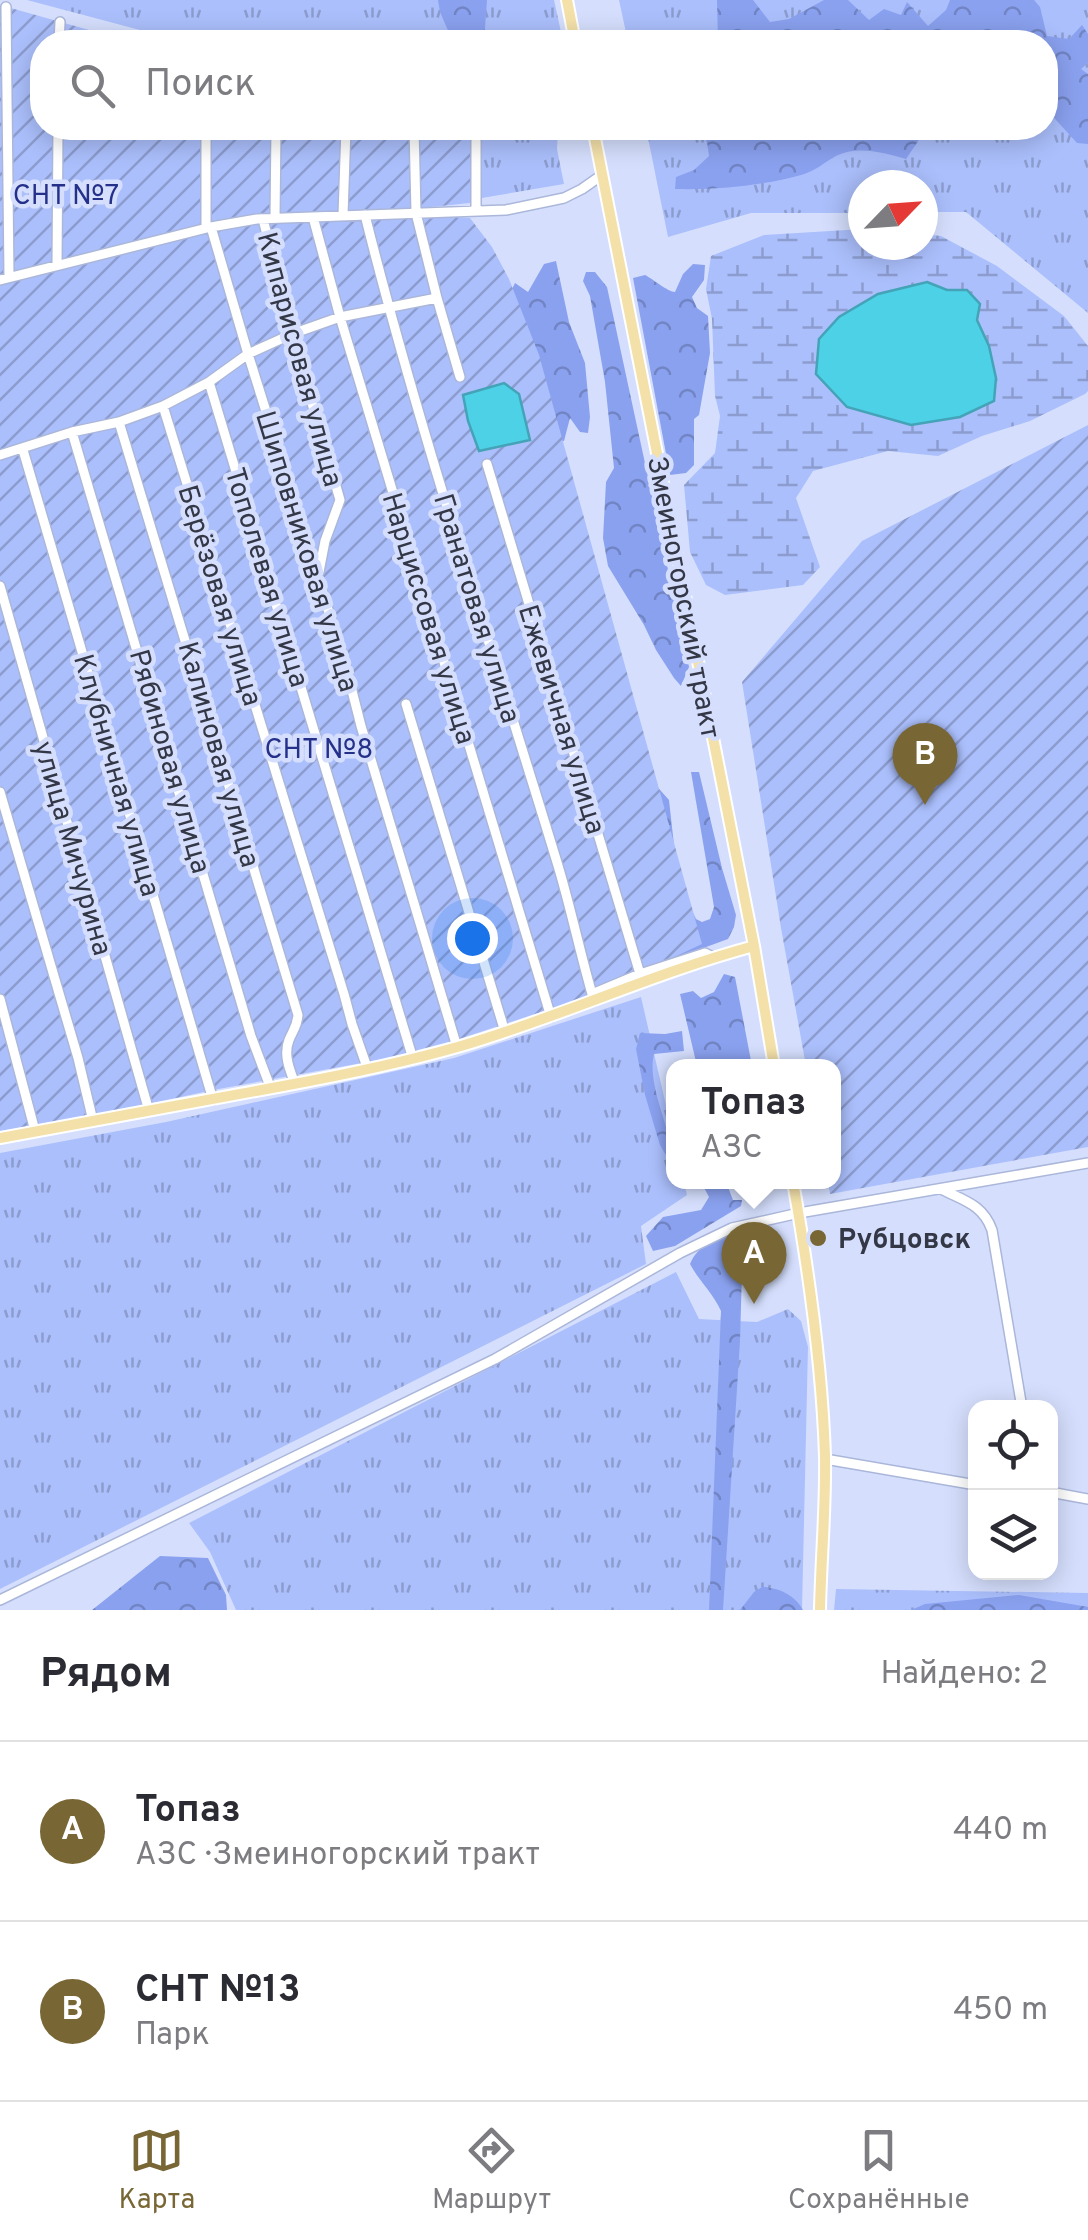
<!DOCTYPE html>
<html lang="ru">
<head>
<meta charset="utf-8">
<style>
  body { margin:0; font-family:Overpass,sans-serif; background:#f2f2f3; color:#2b2b33 }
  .controls { position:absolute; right:30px; bottom:30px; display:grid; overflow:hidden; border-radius:20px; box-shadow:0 5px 25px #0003 }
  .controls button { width:90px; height:90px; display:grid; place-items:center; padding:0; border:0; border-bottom:2px solid #e1e1e2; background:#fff; color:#2b2b33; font:50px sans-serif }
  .compass { position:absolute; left:848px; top:170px; width:90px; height:90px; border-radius:50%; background:#fff; box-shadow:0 5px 25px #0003; rotate:65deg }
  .you { position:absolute; left:472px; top:938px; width:35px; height:35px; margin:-25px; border:8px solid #fff; border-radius:50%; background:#1a73e8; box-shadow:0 0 0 15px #1a73e833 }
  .badge { display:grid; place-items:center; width:65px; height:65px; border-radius:50%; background:#786735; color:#fff; font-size:32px; font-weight:700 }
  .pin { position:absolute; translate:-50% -82px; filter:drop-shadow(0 2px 5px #0008) }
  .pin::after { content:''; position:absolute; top:52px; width:35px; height:30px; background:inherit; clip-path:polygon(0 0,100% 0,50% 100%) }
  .popup { position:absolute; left:666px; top:1059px; width:175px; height:130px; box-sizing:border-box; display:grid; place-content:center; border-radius:20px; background:#fff; filter:drop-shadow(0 2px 8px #0005); font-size:32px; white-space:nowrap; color:#7c7c81 }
  .popup b { font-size:38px; color:#2b2b33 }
  .popup::after { content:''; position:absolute; left:50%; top:100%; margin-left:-20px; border:20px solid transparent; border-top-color:#fff }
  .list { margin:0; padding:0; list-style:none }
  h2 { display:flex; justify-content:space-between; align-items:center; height:130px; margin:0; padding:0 40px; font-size:42px }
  h2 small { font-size:32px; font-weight:400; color:#7c7c81 }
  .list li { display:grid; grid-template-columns:65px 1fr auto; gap:30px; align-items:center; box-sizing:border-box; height:180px; padding:0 40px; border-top:2px solid #e1e1e2 }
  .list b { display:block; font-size:38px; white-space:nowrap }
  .list p { margin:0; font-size:32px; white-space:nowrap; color:#7c7c81 }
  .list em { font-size:32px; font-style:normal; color:#7c7c81 }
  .icon { flex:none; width:55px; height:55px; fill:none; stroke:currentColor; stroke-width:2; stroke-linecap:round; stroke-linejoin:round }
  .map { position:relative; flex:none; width:1088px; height:1610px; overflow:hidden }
  .search { position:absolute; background:#fff; box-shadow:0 5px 25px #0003; left:30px; right:30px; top:30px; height:110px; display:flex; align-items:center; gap:25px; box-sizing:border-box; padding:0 35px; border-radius:40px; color:#7c7c81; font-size:38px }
  .sheet { height:490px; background:#fff }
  nav { display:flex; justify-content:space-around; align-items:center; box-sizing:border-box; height:140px; border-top:2px solid #e1e1e2; background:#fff; font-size:28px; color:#7c7c81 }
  nav a { display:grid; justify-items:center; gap:5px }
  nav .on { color:#786735 }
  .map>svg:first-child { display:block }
</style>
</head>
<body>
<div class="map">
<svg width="1088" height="1610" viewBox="0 0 1088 1610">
  <defs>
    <pattern id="grass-tufts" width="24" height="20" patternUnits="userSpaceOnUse" patternTransform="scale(2.5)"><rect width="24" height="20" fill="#abbffc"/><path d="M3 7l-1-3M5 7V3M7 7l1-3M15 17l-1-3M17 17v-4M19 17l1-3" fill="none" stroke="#8c9cce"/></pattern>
    <pattern id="forest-crowns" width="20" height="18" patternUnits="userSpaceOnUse" patternTransform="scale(2.5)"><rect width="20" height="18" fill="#8aa1ef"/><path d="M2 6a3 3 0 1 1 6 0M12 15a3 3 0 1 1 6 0" fill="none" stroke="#7184c3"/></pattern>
    <pattern id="wetland-marsh" width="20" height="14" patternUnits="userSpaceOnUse" patternTransform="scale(2.5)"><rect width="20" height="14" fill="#abbffc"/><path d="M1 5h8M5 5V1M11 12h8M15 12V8" fill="none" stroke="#8c9cce"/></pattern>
    <pattern id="garden-furrows" width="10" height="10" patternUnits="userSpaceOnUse" patternTransform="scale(2.5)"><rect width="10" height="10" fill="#abbffc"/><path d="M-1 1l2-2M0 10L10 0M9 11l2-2" fill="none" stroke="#8c9cce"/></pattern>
  </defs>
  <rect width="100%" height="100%" fill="#d5dffd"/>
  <!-- grass -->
  <path fill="url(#grass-tufts)" d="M27,0H554L561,32V42H185Z
    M619,0H1088V313L966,212H923V185H863V213H751L668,237L646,128H1046V42H628Z
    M477,128H558L557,149L564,184L482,198L479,193Z
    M641,997L674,1140V1182H684L687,1195L641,1226L646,1264L0,1589V1153L166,1122L454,1058Z
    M676,1272L699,1319L757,1322L788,1309L801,1321L808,1347L802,1610H236L210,1552L189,1523Z
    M836,1589L1088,1593V1610H834Z"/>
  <!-- forest -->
  <path fill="url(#forest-crowns)" d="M438,0H487L484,42H453L440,12Z
    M717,0H753L770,22L789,19L824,0H848L869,20L884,9L901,15L907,2L928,26L946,10L950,0H1034L1040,7L1047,36L1069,39L1082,25L1088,34V63L1081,69L1088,74V144L1077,143L1046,109V42H1004L991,39L986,42H718Z
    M705,128H932L923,134L906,159C884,153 858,145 836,156C825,162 814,172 801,175C761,186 716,190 675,189L676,177L694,170L709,156Z
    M556,261L569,322L585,363L590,417L588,433L580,432L570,418L564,441L535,443L508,297L515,283L528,292L544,264Z
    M693,264L705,265L704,280L692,297L697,308L708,316L710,353L699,415L694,419V465L686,473L670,475L633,278L645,275C653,279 668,292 675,292L683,274Z
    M586,272H595L607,287L689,667L681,686L674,678L656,650L644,625L608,566L603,538L606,482L614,468L605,382L590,296L583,281Z
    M691,772H699L722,868L736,915L734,927L728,939L646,969L653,782L669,800L678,881L696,919L702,922L710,919L714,907Z
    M724,974L735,977L752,1066H697L680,994L693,991L701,998L714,992Z
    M682,1031L684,1051L654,1054C646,1087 674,1132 674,1169L660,1145L645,1095L636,1049L640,1033L665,1034Z
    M701,1182H726L733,1200H742L741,1206L675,1246L653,1251L646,1236L663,1217L701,1210L709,1197Z
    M740,1233L743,1238L740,1341L723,1610H709L721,1311C713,1293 699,1281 690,1264C699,1243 718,1238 740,1233Z
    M160,1556L208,1558L226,1595L227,1610H92Z
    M762,1587C778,1587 796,1596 803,1610H740L754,1592Z
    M1019,1595L1088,1607V1610H911L925,1604Z"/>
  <!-- wetland -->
  <path fill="url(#wetland-marsh)" d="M863,229V245H923V234L941,236L997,266L1064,316L1088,346V391L1085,394L1030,421L982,436L938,456L888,451L813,471L796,498L820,567L803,585L725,595L706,585L690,552L684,485L715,453L720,416L715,396L712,319L706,289L711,256L764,235Z"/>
  <!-- garden -->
  <path fill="url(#garden-furrows)" d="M0,5L107,35L142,42H42V128H476L479,202L374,213L470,218L492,247L509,279L539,355L702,944L593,995L456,1040L384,1059L213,1090L93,1116L0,1131Z
    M1088,425V1147L830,1194L828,1182H834V1066H806L781,928L742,682L862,541Z"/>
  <!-- water -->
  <path fill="#4cd1e7" stroke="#44a3b7" stroke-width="2.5" d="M927,282L947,290H967L980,304L977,320L989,346L996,378L994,401L960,417L911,425L847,407L816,374L819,339L839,317L878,294Z
    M504,383L519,394L530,440L479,451L468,421L463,395Z"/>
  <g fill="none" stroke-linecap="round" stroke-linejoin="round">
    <defs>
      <path id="minor" d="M6,7L9,277
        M59,42L60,22
        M206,128V228
        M414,128L416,213L437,298L460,377
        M476,141V211
        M343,215L346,128
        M365,215C420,435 493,651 559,869C572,913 581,957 594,1001
        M313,217L340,317L551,1017
        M275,218L276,128
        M263,219L292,334L340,500L325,541L319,572
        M211,227L248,354L346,667L361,726L457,1047
        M57,265L58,128
        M0,280L211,227L257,219L506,210L564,198L582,189L602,175
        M209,382L413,1059
        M163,406L344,994L352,1024L368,1070
        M119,422L298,1015C297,1027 293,1030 289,1040C283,1055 290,1070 295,1084
        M72,432L251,1036L271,1089
        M23,450L213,1100
        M0,455L72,432L119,422L163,406L209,382L248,354L292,334L340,317L437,298
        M487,464L640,974
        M0,586L149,1111
        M406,704L505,1032
        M0,792L78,1058L93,1121
        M592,994L640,974L705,953L713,957
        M0,999L35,1131
        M943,1190C965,1201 983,1205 992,1230L1022,1408
        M825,1459L976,1485
        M1050,1492L1088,1499
        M0,1600L495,1359L680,1253L732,1228L799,1213L1088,1163"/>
      <path id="major" d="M567,0L575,42
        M593,128L754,946L774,1066
        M0,1138C94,1120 189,1104 283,1086C343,1075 402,1063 461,1046C560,1017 654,973 754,946
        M793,1182C809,1273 822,1364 825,1456C826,1507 821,1559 820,1610"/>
    </defs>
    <!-- minor casing -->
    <use href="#minor" stroke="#abb7da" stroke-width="12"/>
    <!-- major casing -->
    <use href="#major" stroke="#fff" stroke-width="14"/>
    <!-- minor -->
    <use href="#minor" stroke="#fff" stroke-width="9"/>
    <!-- major -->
    <use href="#major" stroke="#f4e1aa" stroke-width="10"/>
  </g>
  <!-- markers -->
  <circle fill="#786735" stroke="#d5dffd" stroke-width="4" cx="818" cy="1238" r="10"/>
  <g text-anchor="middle" stroke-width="9" stroke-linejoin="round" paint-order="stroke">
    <!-- park labels -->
    <g font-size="28" fill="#243089" stroke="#d5dffd">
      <text x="66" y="204">СНТ №7</text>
      <text x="319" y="758">СНТ №8</text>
    </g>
    <!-- street labels -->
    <g font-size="28" fill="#333746" stroke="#d5dffd">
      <text transform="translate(301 359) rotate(75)" y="10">Кипарисовая улица</text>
      <text transform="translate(308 551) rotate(73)" y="10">Шиповниковая улица</text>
      <text transform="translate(268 577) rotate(73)" y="10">Тополевая улица</text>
      <text transform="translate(221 595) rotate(73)" y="10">Берёзовая улица</text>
      <text transform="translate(685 597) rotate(79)" y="10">Змеиногорский тракт</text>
      <text transform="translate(478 608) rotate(73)" y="10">Гранатовая улица</text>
      <text transform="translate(430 618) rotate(73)" y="10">Нарциссовая улица</text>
      <text transform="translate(563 719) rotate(73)" y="10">Ежевичная улица</text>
      <text transform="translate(220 754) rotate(74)" y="10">Калиновая улица</text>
      <text transform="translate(171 761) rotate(74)" y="10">Рябиновая улица</text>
      <text transform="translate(118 775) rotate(74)" y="10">Клубничная улица</text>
      <text transform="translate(74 848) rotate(74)" y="10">улица Мичурина</text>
    </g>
    <!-- poi labels -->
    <g font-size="28" font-weight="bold" fill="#333746" stroke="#d5dffd" text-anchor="start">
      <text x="838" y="1248">Рубцовск</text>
    </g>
  </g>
</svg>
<div class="controls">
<button><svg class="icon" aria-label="locate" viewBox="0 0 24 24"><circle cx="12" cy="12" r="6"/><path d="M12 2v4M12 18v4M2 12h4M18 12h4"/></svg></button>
<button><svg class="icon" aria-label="layers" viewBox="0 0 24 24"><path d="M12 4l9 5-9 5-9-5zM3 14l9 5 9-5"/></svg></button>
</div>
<svg class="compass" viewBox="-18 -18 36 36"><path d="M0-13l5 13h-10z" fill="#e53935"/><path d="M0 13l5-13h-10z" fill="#7c7c81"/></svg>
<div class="you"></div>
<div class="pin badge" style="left:754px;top:1304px">A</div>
<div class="popup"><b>Топаз</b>АЗС</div>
<div class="pin badge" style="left:925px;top:805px">B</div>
<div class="search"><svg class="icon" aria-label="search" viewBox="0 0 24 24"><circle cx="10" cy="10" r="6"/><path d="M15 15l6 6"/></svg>Поиск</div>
</div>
<section class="sheet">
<h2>Рядом<small>Найдено: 2</small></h2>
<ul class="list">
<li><span class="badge">A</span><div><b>Топаз</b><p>АЗС · Змеиногорский тракт</p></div><em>440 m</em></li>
<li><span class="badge">B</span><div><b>СНТ №13</b><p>Парк</p></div><em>450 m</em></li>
</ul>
</section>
<nav>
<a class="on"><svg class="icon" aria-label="map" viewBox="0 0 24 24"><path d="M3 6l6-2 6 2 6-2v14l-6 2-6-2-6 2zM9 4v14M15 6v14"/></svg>Карта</a>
<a><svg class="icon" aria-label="directions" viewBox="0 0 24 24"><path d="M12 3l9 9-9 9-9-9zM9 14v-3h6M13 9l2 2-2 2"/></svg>Маршрут</a>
<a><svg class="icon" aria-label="saved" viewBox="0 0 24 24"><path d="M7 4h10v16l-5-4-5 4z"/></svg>Сохранённые</a>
</nav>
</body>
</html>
